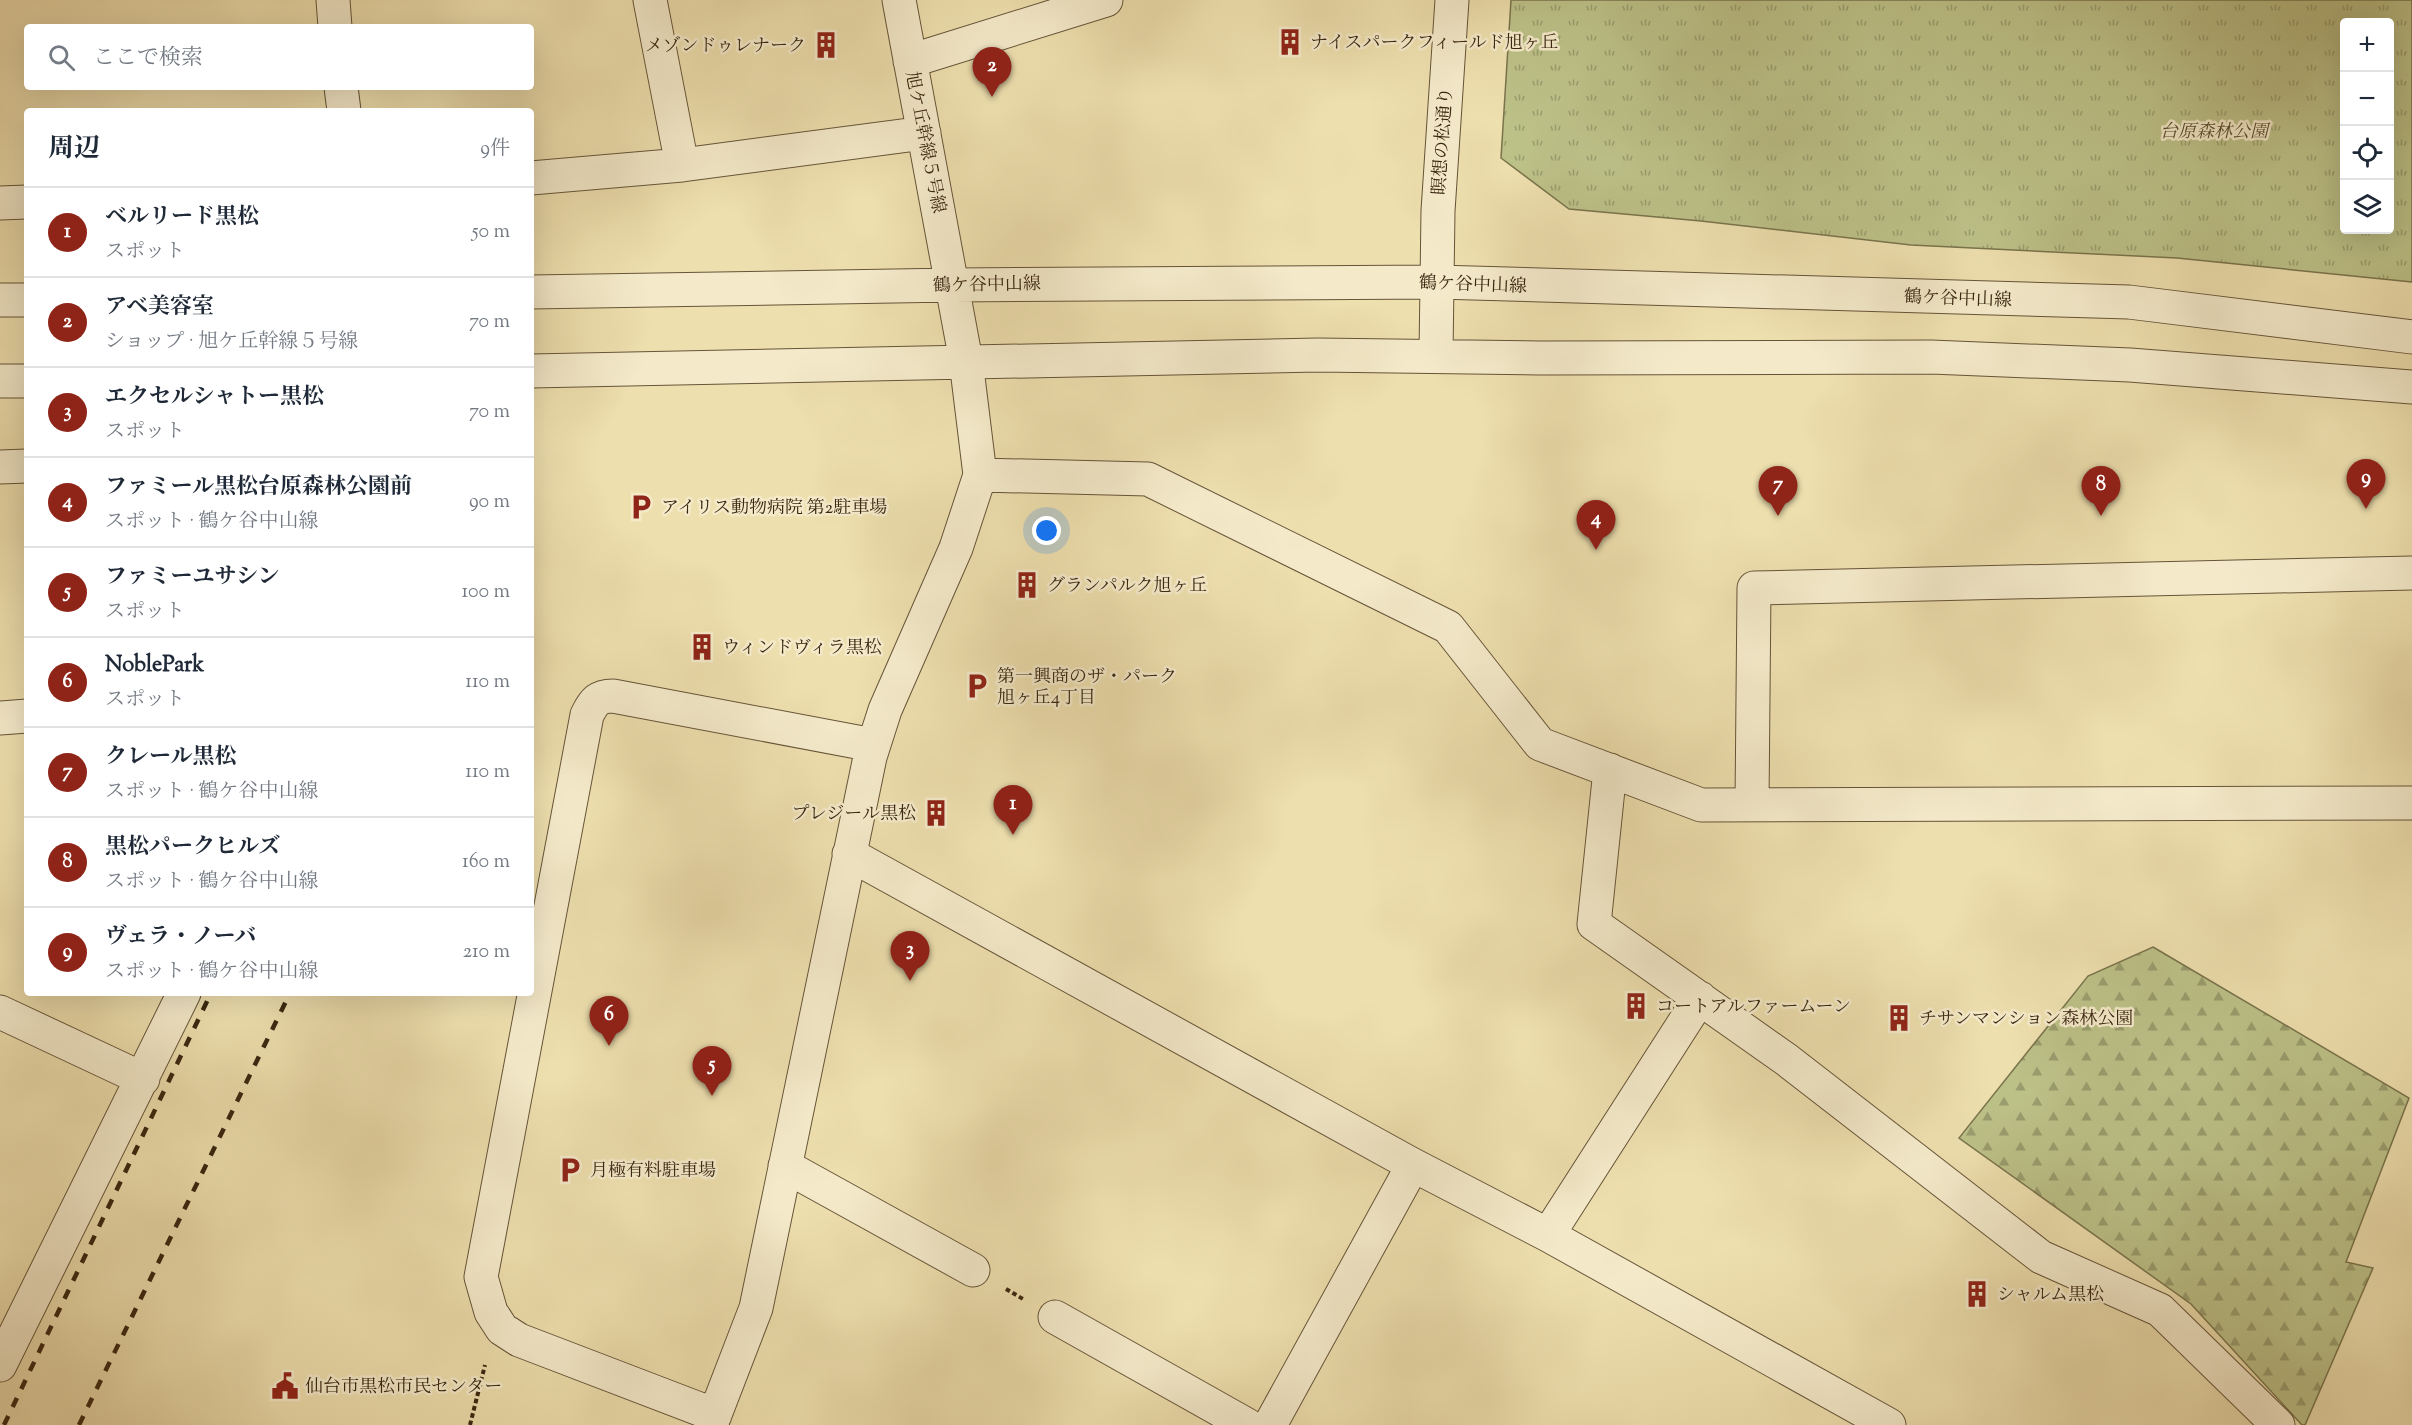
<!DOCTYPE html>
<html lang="ja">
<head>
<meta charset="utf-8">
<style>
  body { margin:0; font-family:"Sorts Mill Goudy","Noto Serif JP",serif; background:#f6f6f7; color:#1f2937 }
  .controls { position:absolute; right:18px; top:18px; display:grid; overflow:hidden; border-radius:6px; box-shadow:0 6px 24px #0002 }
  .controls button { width:54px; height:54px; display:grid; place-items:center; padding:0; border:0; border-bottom:2px solid #e0e1e3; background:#fff; color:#1f2937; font:30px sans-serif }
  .you { position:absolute; left:1047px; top:531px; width:21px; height:21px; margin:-15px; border:4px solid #fff; border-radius:50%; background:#1a73e8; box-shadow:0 0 0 9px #1a73e833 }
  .badge { display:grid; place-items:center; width:39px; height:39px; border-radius:50%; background:#8f2418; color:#fff; font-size:20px; font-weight:700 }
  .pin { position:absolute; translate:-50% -50px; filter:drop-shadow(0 2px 3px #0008) }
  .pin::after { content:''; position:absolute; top:32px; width:21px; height:18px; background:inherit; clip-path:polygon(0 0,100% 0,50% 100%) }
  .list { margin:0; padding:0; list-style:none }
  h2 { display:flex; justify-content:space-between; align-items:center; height:78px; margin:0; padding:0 24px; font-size:26px }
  h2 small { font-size:20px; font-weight:400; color:#747a83 }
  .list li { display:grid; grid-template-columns:39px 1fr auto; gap:18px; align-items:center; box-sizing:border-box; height:90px; padding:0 24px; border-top:2px solid #e0e1e3 }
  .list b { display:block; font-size:22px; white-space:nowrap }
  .list p { margin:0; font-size:20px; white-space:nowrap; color:#747a83 }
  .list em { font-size:20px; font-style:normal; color:#747a83 }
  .icon { flex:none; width:33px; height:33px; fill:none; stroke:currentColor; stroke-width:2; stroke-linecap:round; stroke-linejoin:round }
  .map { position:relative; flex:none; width:2412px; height:1425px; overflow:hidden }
  .search { position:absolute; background:#fff; box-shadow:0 6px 24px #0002; left:24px; top:24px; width:510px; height:66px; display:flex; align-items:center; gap:15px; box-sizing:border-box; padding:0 21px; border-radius:6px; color:#747a83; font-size:22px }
  .panel { position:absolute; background:#fff; box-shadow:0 6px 24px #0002; left:24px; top:108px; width:510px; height:888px; border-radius:6px }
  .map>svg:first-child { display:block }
</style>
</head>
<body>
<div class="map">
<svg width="2412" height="1425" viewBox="0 0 2412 1425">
  <defs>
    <pattern id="forest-firs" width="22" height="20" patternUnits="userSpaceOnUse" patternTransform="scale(1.5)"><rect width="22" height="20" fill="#bcc188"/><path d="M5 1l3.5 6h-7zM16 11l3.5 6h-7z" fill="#9a9d6e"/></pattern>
    <pattern id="park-tufts" width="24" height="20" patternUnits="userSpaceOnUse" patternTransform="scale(1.5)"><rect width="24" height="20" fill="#bcc188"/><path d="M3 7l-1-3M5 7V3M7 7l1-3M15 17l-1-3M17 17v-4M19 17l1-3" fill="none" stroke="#9a9d6e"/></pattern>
  </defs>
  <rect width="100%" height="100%" fill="#eedfae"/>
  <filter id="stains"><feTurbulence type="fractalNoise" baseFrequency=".00333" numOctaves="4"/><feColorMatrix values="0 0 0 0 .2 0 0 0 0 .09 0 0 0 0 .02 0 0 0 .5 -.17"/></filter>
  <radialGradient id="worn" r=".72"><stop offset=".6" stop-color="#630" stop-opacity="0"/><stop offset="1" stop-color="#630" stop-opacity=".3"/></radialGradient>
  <!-- forest -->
  <path fill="url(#forest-firs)" stroke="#7a744c" stroke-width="1.5" d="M2153,947L2409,1098L2346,1262L2373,1268L2305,1425H2302L2191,1304L1959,1138L2088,976Z"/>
  <!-- park -->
  <path fill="url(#park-tufts)" stroke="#7a744c" stroke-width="1.5" fill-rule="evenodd" d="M1511,0H2412V282L2177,258L1911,245L1701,221L1569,209L1501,158ZM2344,22H2390V230H2344Z"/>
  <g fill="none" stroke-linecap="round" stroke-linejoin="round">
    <defs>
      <path id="minor" d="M333,0L335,27
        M650,0L682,165
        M910,61L1106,0
        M341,87L344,111
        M531,178L682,165L924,133
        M0,203L27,202
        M531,292L953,285L1437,282L2129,302L2412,337
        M0,300H27
        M1436,355L1438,211L1452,0
        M531,371L1318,355L1540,358L1931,357L2130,365L2412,387
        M0,381H27
        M0,467L27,466
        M980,475L1148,479L1448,627L1540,744L1701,805L2412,803
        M0,718L27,716
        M1610,770L1594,924L1787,1060L2041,1257L2160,1310L2278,1425
        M1752,805L1754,588L2412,573
        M849,854L1413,1165L1548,1235L1889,1425
        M0,1012L143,1079
        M785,1166L973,1270
        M1548,1235L1700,998
        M1055,1317L1247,1425
        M0,1365L184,993
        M715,1415L519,1340L502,1329L491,1312L481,1277L587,715C594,701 598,696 613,696L873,745
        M711,1425L756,1308L870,757L885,710L956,548L980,475L966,361L899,0
        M1270,1425L1413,1165"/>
    </defs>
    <!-- minor casing -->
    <use href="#minor" stroke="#665438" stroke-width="35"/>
    <!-- path -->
    <path stroke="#392610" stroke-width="4" stroke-dasharray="4.5 3" stroke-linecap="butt" d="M1006,1289L1023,1299
      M470,1425L485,1365"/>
    <!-- minor -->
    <use href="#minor" stroke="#f4eaca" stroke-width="33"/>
    <!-- rail -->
    <path stroke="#392610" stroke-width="4.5" stroke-dasharray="10 10" stroke-linecap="butt" d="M4,1425L211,993
      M79,1425L290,993"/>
  </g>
  <!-- icons -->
  <defs>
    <symbol id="building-bare" viewBox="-9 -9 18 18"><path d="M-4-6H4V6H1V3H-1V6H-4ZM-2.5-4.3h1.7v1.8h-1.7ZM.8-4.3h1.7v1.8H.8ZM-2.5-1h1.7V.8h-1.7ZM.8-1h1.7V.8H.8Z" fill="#8f2418" stroke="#f4eaca" stroke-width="2.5" paint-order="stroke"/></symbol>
    <symbol id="parking-bare" viewBox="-9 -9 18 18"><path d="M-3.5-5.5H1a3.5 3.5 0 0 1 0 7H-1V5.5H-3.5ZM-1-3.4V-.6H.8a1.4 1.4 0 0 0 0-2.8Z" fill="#8f2418" stroke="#f4eaca" stroke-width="2.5" paint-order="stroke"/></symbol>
    <symbol id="civic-bare" viewBox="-9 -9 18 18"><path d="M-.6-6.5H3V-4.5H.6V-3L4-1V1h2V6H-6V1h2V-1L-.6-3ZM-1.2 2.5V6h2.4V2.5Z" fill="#8f2418" stroke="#f4eaca" stroke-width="2.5" paint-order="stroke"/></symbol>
  </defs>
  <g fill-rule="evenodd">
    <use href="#building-bare" x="1271" y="23" width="38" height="38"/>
    <use href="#building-bare" x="807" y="26" width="38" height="38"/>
    <use href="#parking-bare" x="622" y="488" width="38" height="38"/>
    <use href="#building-bare" x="1008" y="566" width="38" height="38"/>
    <use href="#building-bare" x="683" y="628" width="38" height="38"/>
    <use href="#parking-bare" x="958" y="667" width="38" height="38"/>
    <use href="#building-bare" x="917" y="794" width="38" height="38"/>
    <use href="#building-bare" x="1617" y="987" width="38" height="38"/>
    <use href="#building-bare" x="1880" y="999" width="38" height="38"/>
    <use href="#parking-bare" x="551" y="1151" width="38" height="38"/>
    <use href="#building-bare" x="1958" y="1275" width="38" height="38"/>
    <use href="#civic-bare" x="266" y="1367" width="38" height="38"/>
  </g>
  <g text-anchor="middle" stroke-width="5" stroke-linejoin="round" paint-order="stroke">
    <!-- poi labels -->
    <g font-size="18" fill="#392610" stroke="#f4eaca" text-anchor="start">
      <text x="1310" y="48">ナイスパークフィールド旭ヶ丘</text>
      <text x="806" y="51" text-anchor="end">メゾンドゥレナーク</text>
      <text x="661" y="513">アイリス動物病院 第2駐車場</text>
      <text x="1047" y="591">グランパルク旭ヶ丘</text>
      <text x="722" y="653">ウィンドヴィラ黒松</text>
      <text x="997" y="682">第一興商のザ・パーク<tspan x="997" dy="21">旭ヶ丘4丁目</tspan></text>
      <text x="916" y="819" text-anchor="end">プレジール黒松</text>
      <text x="1656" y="1012">コートアルファームーン</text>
      <text x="1919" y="1024">チサンマンション森林公園</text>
      <text x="590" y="1176">月極有料駐車場</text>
      <text x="1997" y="1300">シャルム黒松</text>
      <text x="305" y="1392">仙台市黒松市民センター</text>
    </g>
    <!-- park labels -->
    <g font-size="18" font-style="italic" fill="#5a4d2e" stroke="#f4eaca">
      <text x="2214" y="137">台原森林公園</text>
    </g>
    <!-- street labels -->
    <g font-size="18" fill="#392610" stroke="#f4eaca">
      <text transform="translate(1442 141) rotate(-86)" y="6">瞑想の松通り</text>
      <text transform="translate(926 142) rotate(79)" y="6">旭ケ丘幹線５号線</text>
      <text transform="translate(987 284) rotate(-1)" y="6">鶴ケ谷中山線</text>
      <text transform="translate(1473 284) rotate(2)" y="6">鶴ケ谷中山線</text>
      <text transform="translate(1958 298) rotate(2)" y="6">鶴ケ谷中山線</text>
    </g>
  </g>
  <rect width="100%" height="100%" filter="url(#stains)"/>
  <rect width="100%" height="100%" fill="url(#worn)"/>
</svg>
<div class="controls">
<button>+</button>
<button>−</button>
<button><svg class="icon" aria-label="locate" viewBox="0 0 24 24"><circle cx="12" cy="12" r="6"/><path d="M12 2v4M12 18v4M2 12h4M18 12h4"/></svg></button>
<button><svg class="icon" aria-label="layers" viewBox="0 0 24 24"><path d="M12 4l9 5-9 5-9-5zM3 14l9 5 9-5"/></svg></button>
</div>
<div class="you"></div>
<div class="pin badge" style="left:1013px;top:835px">1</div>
<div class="pin badge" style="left:992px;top:97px">2</div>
<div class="pin badge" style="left:910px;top:981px">3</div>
<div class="pin badge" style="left:1596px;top:550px">4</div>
<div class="pin badge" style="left:712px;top:1096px">5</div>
<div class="pin badge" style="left:609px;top:1046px">6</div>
<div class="pin badge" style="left:1778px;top:516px">7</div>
<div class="pin badge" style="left:2101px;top:516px">8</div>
<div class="pin badge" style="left:2366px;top:509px">9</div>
<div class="search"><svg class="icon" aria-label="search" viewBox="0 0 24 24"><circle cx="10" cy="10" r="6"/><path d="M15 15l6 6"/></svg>ここで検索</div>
<section class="panel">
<h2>周辺<small>9件</small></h2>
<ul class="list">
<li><span class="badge">1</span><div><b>ベルリード黒松</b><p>スポット</p></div><em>50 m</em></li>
<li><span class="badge">2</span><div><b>アベ美容室</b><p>ショップ · 旭ケ丘幹線５号線</p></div><em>70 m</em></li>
<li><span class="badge">3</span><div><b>エクセルシャトー黒松</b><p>スポット</p></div><em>70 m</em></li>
<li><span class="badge">4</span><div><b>ファミール黒松台原森林公園前</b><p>スポット · 鶴ケ谷中山線</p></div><em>90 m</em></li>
<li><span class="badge">5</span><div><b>ファミーユサシン</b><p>スポット</p></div><em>100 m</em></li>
<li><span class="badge">6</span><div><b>NoblePark</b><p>スポット</p></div><em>110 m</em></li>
<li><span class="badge">7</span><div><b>クレール黒松</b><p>スポット · 鶴ケ谷中山線</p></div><em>110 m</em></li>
<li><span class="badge">8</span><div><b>黒松パークヒルズ</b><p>スポット · 鶴ケ谷中山線</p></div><em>160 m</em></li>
<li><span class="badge">9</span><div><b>ヴェラ・ノーバ</b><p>スポット · 鶴ケ谷中山線</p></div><em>210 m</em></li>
</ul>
</section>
</div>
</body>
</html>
